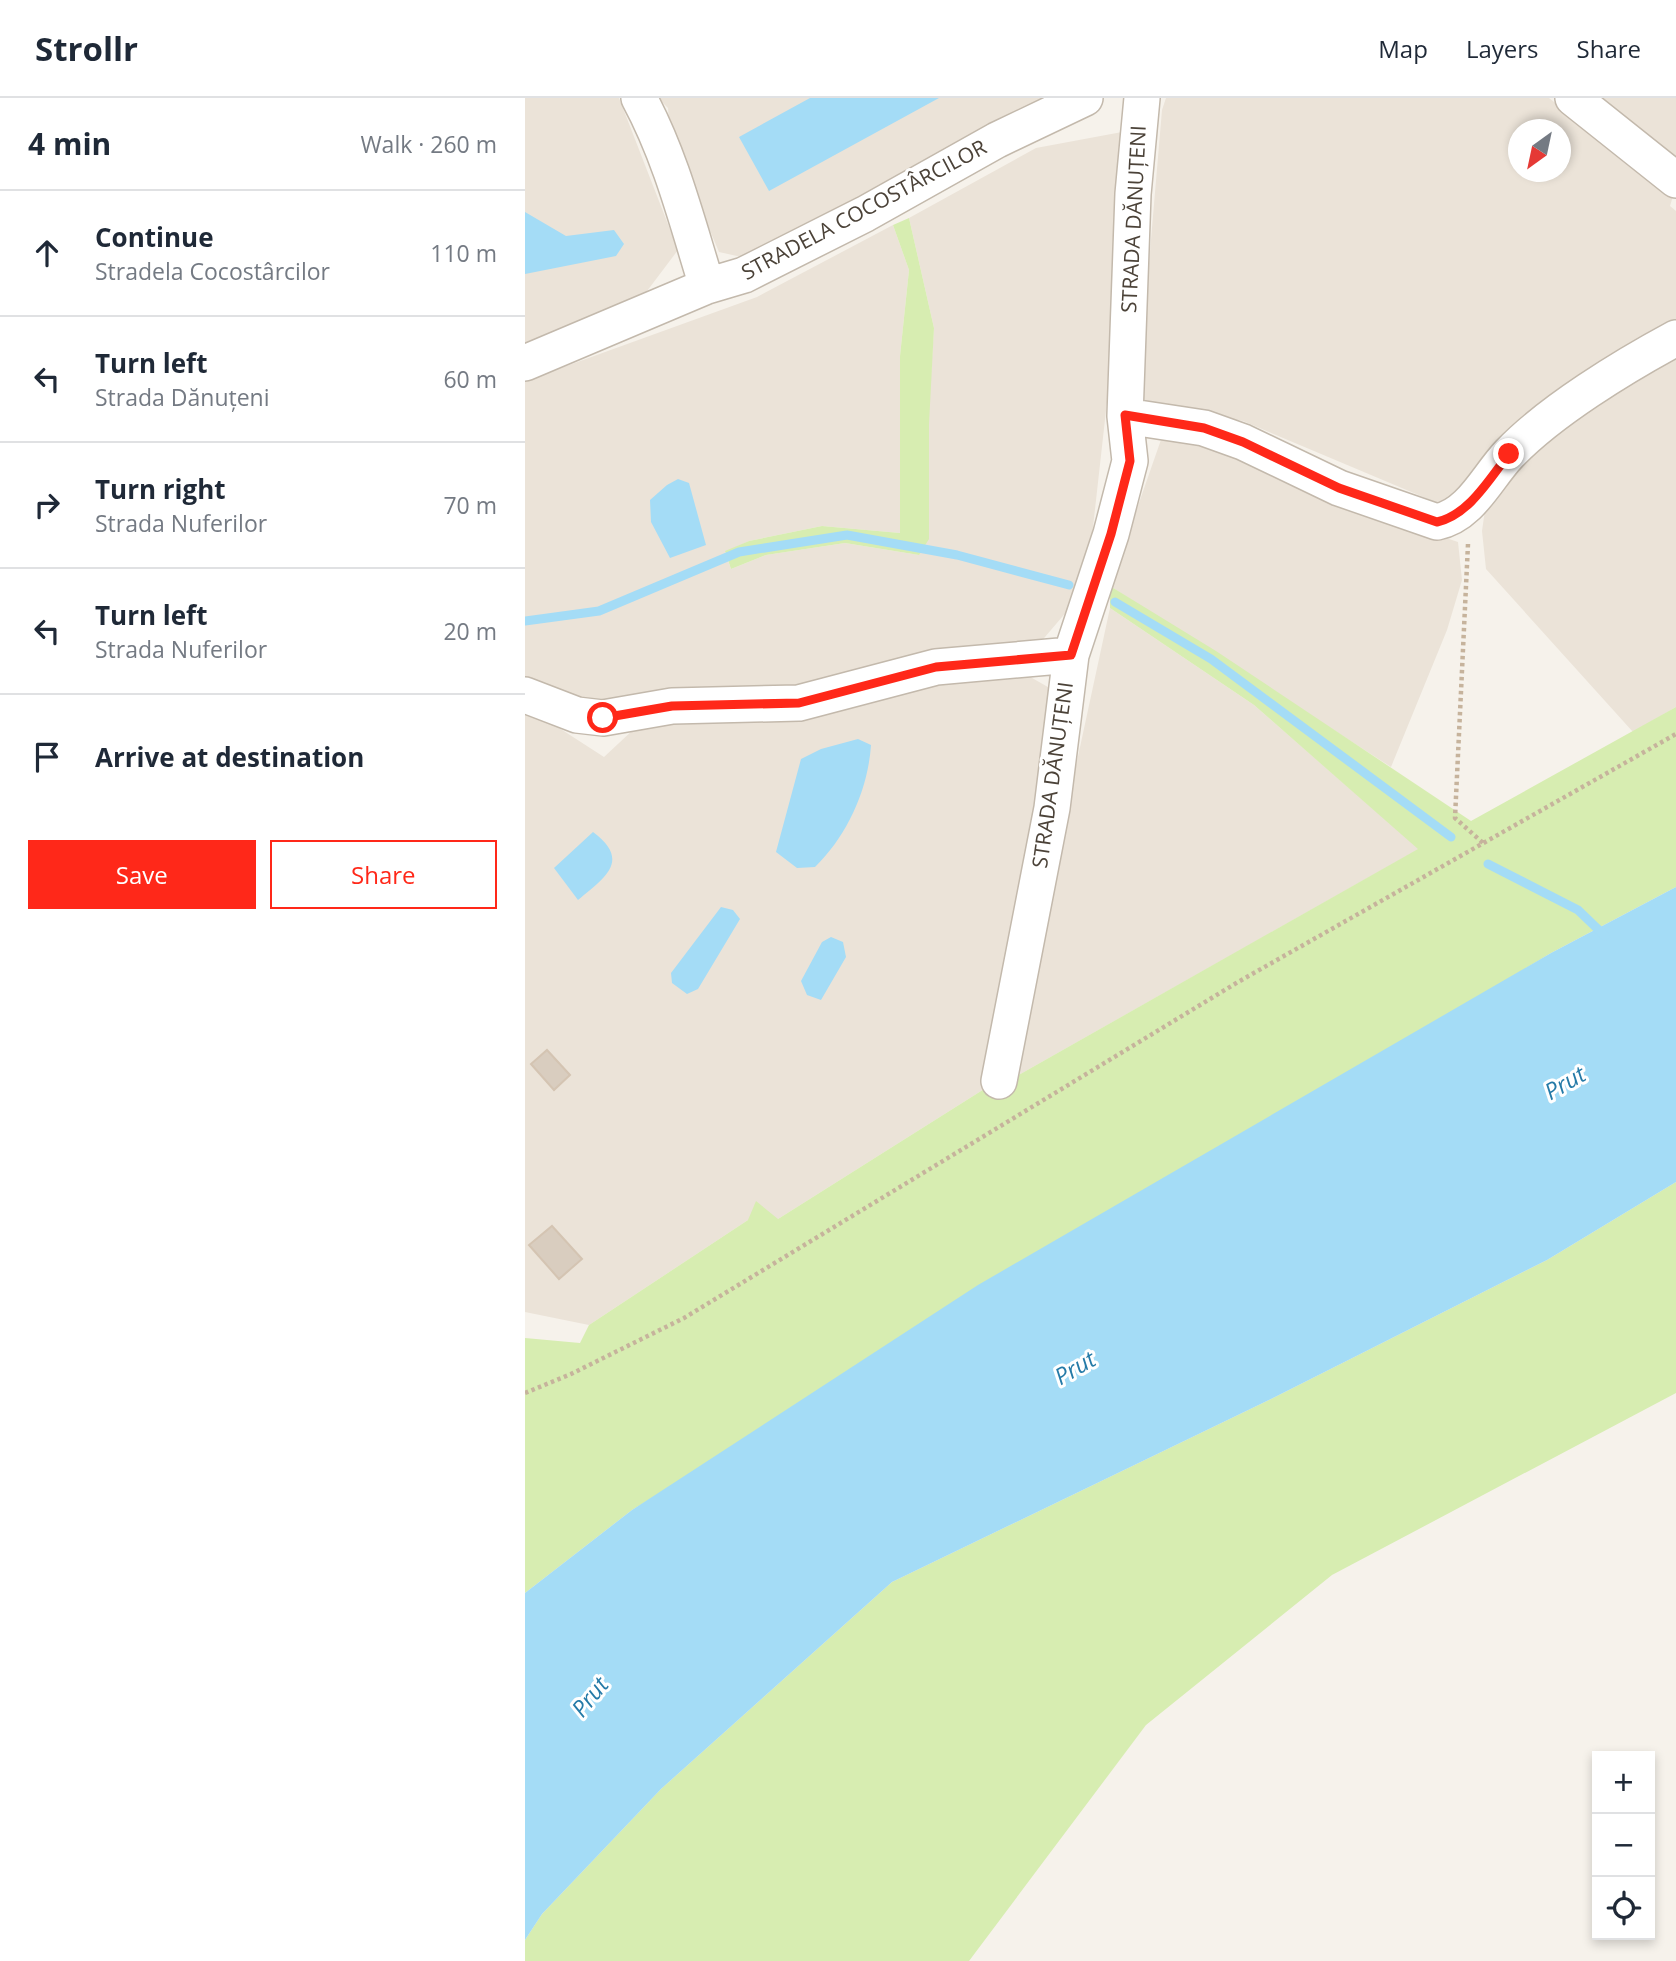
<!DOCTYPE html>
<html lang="en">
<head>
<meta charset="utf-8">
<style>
  body { margin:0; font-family:"Open Sans",sans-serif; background:#f2f2f3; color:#1f2937 }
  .controls { position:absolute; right:21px; bottom:21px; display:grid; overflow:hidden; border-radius:0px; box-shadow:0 4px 10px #0003 }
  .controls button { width:63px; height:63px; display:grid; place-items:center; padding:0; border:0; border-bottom:2px solid #e0e1e3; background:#fff; color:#1f2937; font:35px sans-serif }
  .compass { position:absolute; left:983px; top:21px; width:63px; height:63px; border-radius:50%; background:#fff; box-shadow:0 4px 10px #0003; rotate:213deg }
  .stop { position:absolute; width:21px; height:21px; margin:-16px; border:5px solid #ff2819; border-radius:50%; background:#fff }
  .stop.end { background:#ff2819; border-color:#fff; box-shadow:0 2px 7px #0008 }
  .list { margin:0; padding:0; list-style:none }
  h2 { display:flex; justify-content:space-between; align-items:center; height:91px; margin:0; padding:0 28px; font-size:30px }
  h2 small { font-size:23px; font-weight:400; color:#747a83 }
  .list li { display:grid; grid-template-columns:46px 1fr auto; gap:21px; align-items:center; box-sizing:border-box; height:126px; padding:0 28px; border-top:2px solid #e0e1e3 }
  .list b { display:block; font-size:26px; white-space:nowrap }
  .list p { margin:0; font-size:23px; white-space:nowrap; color:#747a83 }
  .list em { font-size:23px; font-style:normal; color:#747a83 }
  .actions { display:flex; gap:14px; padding:21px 28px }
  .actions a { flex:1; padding:16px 0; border:2px solid #ff2819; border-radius:0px; text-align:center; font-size:24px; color:#ff2819 }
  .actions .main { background:#ff2819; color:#fff }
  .icon { flex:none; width:38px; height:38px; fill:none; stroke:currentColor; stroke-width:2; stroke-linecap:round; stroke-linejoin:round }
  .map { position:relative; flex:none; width:1151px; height:1863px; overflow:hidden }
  header { display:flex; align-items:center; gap:42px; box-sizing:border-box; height:98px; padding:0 35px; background:#fff; border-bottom:2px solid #e0e1e3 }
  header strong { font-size:33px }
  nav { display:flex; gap:38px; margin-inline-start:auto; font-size:24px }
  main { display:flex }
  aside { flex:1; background:#fff }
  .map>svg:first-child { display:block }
</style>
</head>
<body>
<header>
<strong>Strollr</strong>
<nav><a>Map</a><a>Layers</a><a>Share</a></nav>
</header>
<main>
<aside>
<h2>4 min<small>Walk · 260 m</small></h2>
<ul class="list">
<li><svg class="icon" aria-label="ahead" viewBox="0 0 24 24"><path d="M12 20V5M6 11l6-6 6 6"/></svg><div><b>Continue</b><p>Stradela Cocostârcilor</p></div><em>110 m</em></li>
<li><svg class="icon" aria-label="left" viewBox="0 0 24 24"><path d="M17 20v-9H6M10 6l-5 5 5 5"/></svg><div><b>Turn left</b><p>Strada Dănuțeni</p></div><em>60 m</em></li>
<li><svg class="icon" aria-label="right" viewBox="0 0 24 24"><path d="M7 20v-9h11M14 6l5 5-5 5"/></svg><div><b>Turn right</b><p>Strada Nuferilor</p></div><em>70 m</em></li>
<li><svg class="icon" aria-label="left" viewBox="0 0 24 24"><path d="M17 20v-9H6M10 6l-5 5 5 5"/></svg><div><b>Turn left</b><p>Strada Nuferilor</p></div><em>20 m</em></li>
<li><svg class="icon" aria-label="arrive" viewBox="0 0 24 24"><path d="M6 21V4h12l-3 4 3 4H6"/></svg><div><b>Arrive at destination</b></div></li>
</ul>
<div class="actions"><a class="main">Save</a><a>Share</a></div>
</aside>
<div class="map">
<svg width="1151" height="1863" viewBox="0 0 1151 1863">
  <rect width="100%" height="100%" fill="#f6f2eb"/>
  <!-- residential -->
  <path fill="#ebe3d8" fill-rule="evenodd" d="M0,0H94L153,152L110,209L0,253Z
    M133,0H527L230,162L194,154L145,37L143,10Z
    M641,0H1024L1148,98L1145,108L1151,113V222L1014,309L922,409L718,323L618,305L619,224L637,12ZM993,32H1036V74H993Z
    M1077,0H1151V61Z
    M597,34L593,205L565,456L549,505L514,546L285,594L74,610L0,588V283L232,199L368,127L384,172L375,258V435L297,428L224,443L200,454L206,471L241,457L320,445L394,457L409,230L384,120L511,50Z
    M1151,252V609L1108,634L961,471L957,433L960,412L995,360Z
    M638,336L722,357L808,402L933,444L937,482L922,532L866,669L585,488Z
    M585,510L729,607L894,751L483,983Z
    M495,573L535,596L464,988L253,1121L223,1122L64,1227L0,1214V608L79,659L124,617L418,574Z"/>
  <!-- green -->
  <path fill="#d7edb1" d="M384,120L409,230L404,326V441L394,457L320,445L241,457L206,471L200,453L224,443L297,428L375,435V258L384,172L368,127Z
    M585,488L691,553L946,723L1151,609V789L1026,855L107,1412L0,1495V1240L55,1245L64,1227L223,1122L231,1103L253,1121L464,988L483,983L893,751L729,607L585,510Z
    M1151,1084V1295L807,1477L621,1627L444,1863H0V1842L17,1816L136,1691L367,1484L746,1301L1022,1162Z"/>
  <!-- water -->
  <path fill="#a4dcf6" d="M285,0H414L244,93L214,39Z
    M0,114L41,138L89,132L99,146L91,158L0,176Z
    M153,381L164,385L181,447L145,460L126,424L125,402L142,387Z
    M333,641L346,647C343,692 322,738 290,769L272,770L251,754L276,661L296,651Z
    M68,734C107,763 79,780 53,802L29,770Z
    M1151,789V1084L1022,1162L746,1301L367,1484L136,1691L17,1816L0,1842V1495L107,1412L453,1187L1026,855Z
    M196,809L208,812L215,821L173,891L162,896L147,885L146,875Z
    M306,839L318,844L321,859L296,902L282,897L276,883L297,844Z"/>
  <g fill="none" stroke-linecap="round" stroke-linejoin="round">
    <!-- stream -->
    <path stroke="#a4dcf6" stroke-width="9" d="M590,504L686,561L926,739
      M0,523L74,513L214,454L322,437L432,457L544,487
      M963,766L1053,812L1080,838"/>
  </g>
  <!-- building -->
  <path fill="#d9cdbf" stroke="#d4c4b2" stroke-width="2" d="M22,952L45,977L29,992L6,966Z
    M27,1128L57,1161L34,1181L4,1147Z"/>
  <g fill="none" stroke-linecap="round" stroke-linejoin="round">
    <defs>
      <path id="minor" d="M114,0C146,59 162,124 182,188
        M1048,0L1151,82
        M0,265L182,188L219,177L340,116L472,42L560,0
        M600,318L679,330L718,344L814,390L912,424C946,417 962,379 984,356C1025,313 1099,268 1151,240
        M0,597L52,617L78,620L147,608L274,605L411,569L546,557
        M474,983L527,710L546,557L586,436L605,363L600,318L608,96L617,0"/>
    </defs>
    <!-- minor casing -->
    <use href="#minor" stroke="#c3b9ac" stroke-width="38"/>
    <!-- path -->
    <path stroke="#c6b39c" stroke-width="4.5" stroke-dasharray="3.5 3.5" stroke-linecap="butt" d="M943,446L930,720L958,745
      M0,1295L46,1276L159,1220L713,884L1151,636"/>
    <!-- minor -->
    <use href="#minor" stroke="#fff" stroke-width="35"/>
  </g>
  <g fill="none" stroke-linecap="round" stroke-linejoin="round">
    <!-- route -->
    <path stroke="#ff2819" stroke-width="9" d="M78,620L147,608L274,605L411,569L546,557L586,436L605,363L600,317L679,330L718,344L814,390L912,424C944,417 965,380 984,356"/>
  </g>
  <g text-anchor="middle" stroke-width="6" stroke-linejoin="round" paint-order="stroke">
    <!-- street labels -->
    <g font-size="21" fill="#4b4238" stroke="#fff">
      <text transform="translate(339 112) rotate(-28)" y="7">STRADELA COCOSTÂRCILOR</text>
      <text transform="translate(609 121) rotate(-87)" y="7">STRADA DĂNUȚENI</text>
      <text transform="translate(528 677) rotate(-82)" y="7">STRADA DĂNUȚENI</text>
    </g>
    <!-- water labels -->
    <g font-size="23" font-style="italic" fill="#247aa7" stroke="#fff">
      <text transform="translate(1040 985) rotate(-30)" y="8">Prut</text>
      <text transform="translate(550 1270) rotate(-30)" y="8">Prut</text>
      <text transform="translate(65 1599) rotate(-51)" y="8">Prut</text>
    </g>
  </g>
</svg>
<div class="controls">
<button>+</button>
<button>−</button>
<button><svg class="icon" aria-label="locate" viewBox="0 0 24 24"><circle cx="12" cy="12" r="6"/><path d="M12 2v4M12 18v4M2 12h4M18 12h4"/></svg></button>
</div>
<svg class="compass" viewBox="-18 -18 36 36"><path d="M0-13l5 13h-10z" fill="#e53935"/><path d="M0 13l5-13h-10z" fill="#747a83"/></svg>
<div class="stop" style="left:78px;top:620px"></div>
<div class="stop end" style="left:984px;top:356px"></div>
</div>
</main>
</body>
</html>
